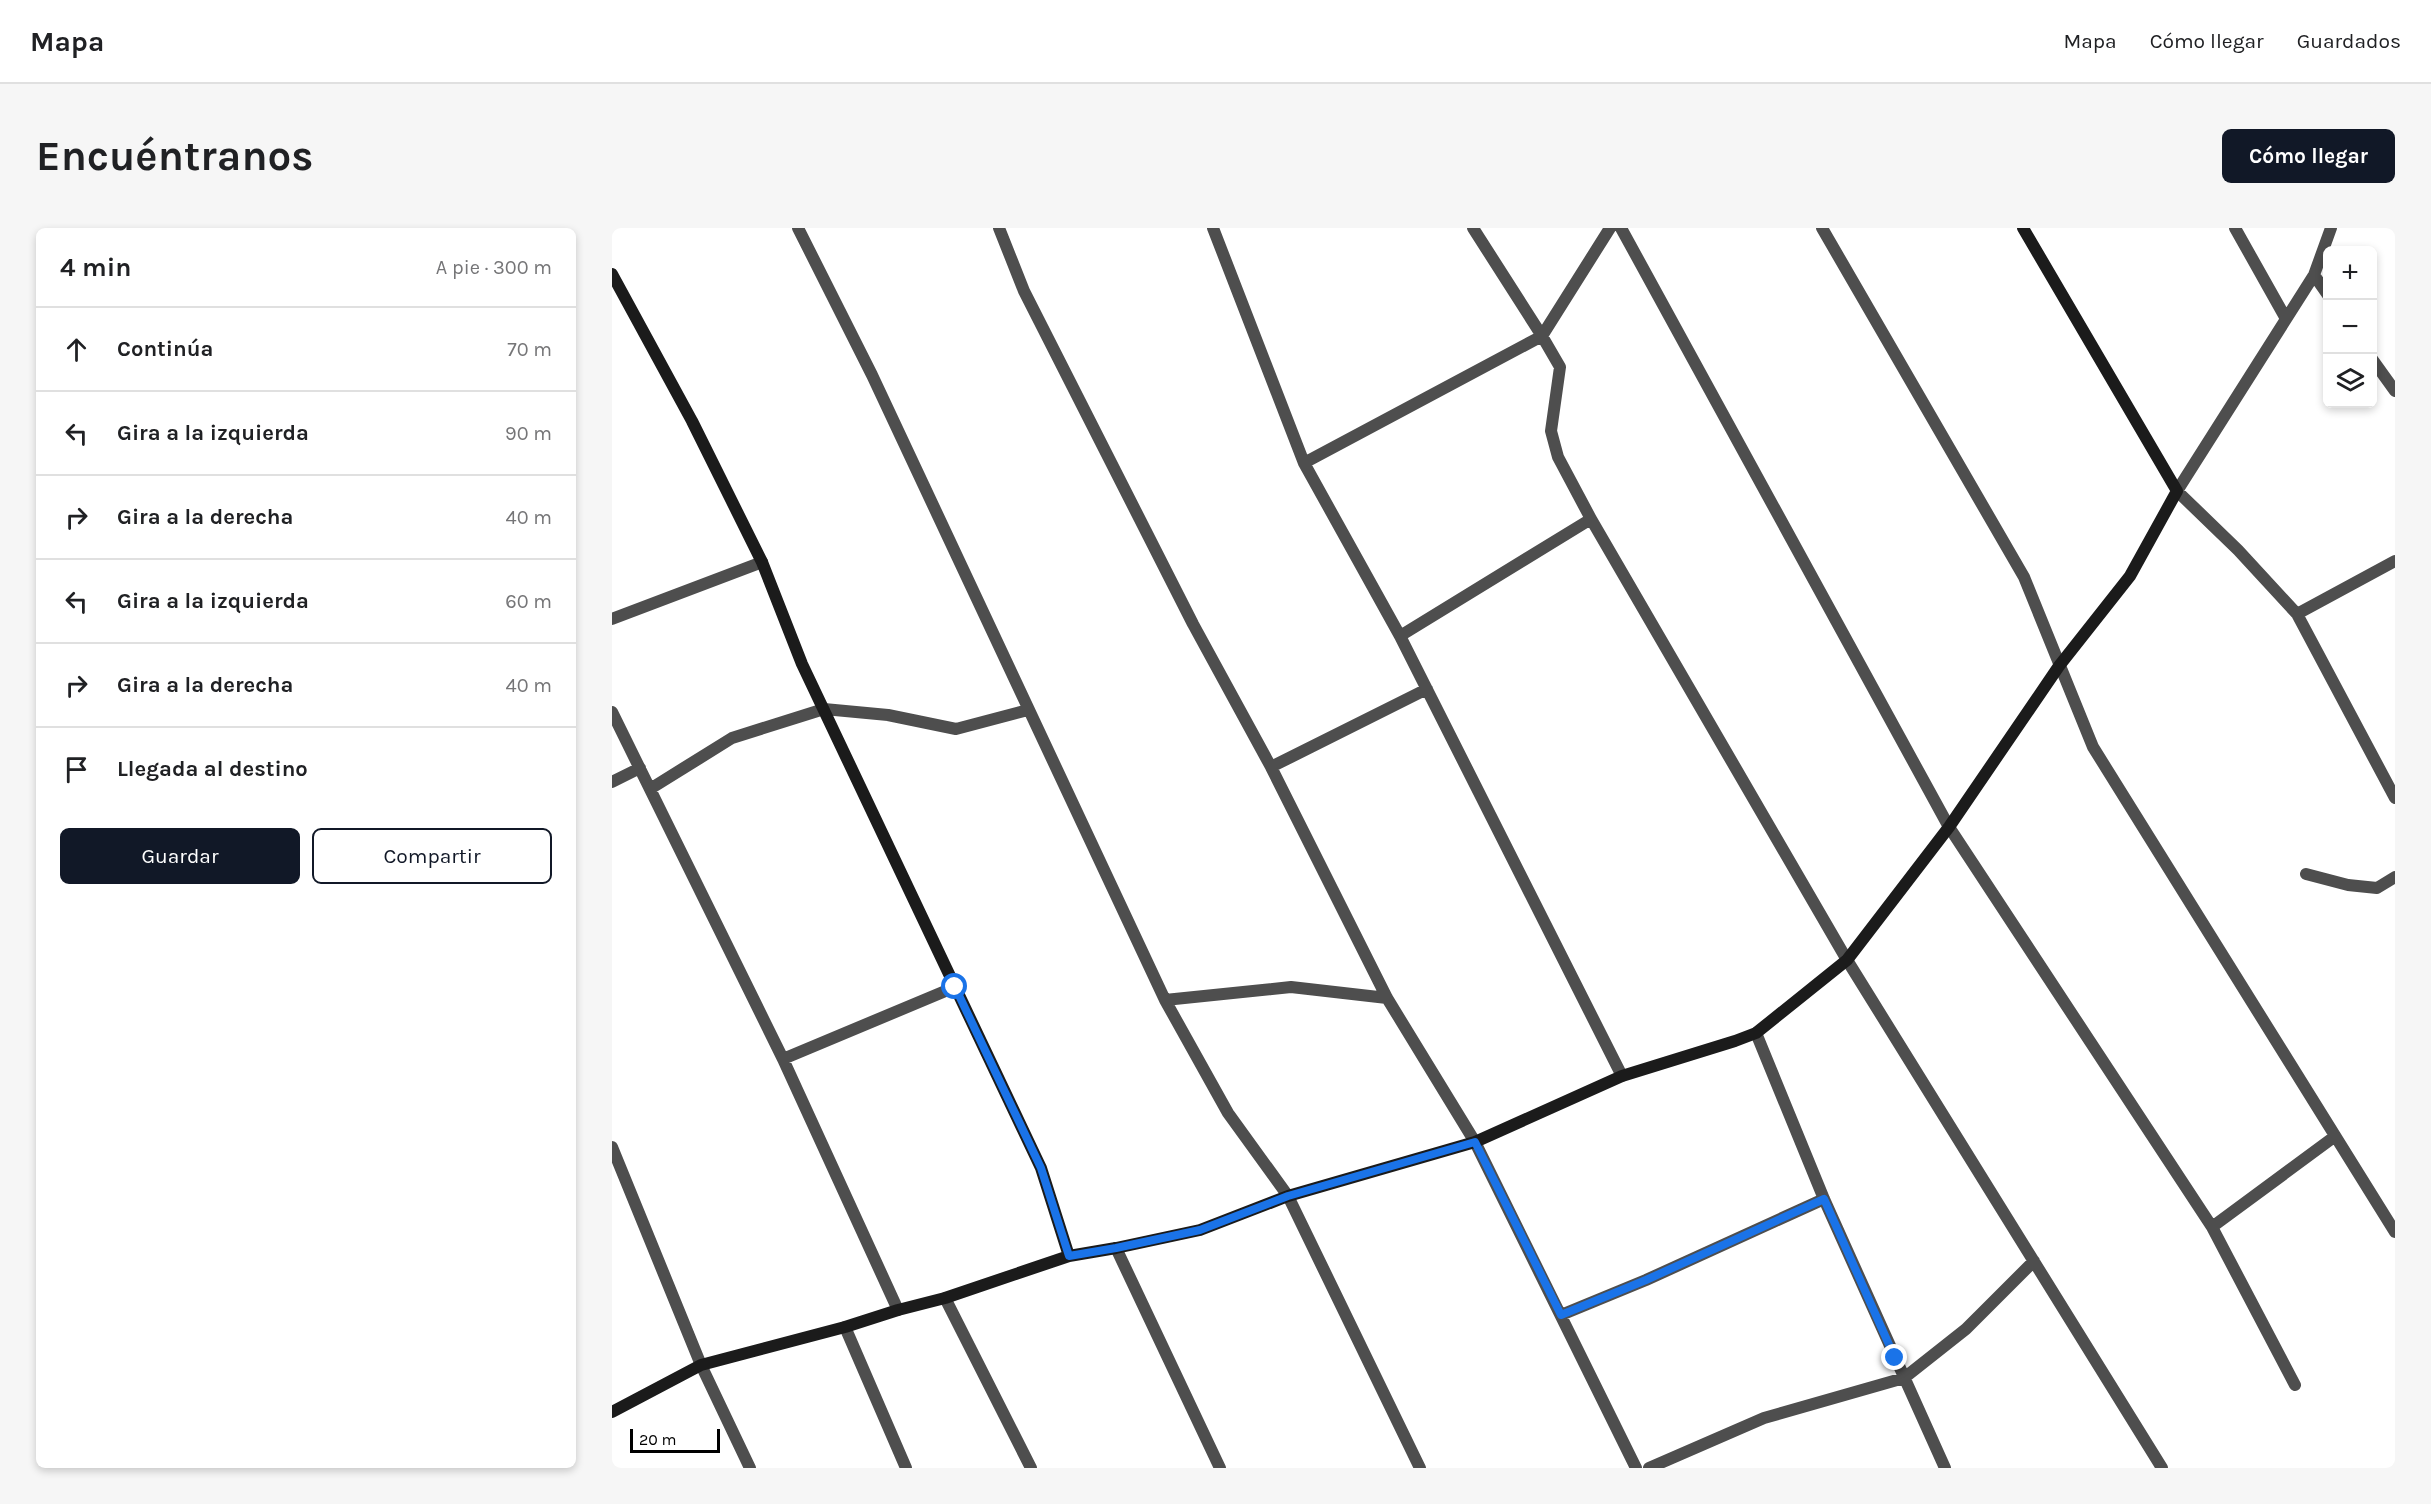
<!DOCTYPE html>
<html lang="es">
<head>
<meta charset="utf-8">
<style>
  body { margin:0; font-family:Karla,sans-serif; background:#f6f6f6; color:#202124 }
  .controls { position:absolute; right:18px; top:18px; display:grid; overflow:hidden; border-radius:9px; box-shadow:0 3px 9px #0003 }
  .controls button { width:54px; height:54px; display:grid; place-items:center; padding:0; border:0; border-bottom:2px solid #e0e0e0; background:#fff; color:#202124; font:30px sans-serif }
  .scale { position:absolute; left:18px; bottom:15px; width:90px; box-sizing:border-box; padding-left:6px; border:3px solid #000; border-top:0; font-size:16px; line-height:21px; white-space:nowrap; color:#000; -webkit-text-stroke:4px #fff; paint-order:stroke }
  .stop { position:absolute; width:18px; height:18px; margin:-14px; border:4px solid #1a73e8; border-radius:50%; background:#fff }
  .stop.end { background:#1a73e8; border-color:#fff; box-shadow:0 2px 6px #0008 }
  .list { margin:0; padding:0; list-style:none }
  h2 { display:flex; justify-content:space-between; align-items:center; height:78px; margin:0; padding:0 24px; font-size:26px }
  h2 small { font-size:20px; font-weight:400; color:#757577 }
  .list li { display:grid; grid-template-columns:39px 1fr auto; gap:18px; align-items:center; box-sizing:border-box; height:84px; padding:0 24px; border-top:2px solid #e0e0e0 }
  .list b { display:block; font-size:22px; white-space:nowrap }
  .list em { font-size:20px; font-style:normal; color:#757577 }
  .actions { display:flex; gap:12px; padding:18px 24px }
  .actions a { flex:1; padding:14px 0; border:2px solid #111827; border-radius:9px; text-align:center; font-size:21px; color:#111827 }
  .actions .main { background:#111827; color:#fff }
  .icon { flex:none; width:33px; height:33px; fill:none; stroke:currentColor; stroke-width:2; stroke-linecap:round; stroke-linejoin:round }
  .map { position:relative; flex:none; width:1783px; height:1240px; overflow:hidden; border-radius:9px }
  header { display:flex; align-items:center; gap:36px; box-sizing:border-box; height:84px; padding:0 30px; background:#fff; border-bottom:2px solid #e0e0e0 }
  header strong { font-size:28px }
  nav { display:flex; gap:33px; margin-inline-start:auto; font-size:21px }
  .intro { display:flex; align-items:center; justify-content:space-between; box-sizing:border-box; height:144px; padding:0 36px }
  h1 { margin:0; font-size:42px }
  .button { padding:15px 27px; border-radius:9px; background:#111827; color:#fff; font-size:21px; font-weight:700 }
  main { display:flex; gap:36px; padding:0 36px }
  aside { flex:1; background:#fff; border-radius:9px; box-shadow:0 3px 9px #0003 }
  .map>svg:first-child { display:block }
</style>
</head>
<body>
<header>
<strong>Mapa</strong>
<nav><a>Mapa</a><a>Cómo llegar</a><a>Guardados</a></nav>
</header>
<div class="intro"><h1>Encuéntranos</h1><a class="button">Cómo llegar</a></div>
<main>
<aside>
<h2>4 min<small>A pie · 300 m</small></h2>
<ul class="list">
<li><svg class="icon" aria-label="ahead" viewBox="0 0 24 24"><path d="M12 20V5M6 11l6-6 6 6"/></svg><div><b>Continúa</b></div><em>70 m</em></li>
<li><svg class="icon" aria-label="left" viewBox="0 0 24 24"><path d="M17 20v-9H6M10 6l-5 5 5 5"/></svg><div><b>Gira a la izquierda</b></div><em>90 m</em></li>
<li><svg class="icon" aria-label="right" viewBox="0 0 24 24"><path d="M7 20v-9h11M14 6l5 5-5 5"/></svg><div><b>Gira a la derecha</b></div><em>40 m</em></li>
<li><svg class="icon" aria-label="left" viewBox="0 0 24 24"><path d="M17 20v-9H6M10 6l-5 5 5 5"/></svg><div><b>Gira a la izquierda</b></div><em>60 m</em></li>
<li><svg class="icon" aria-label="right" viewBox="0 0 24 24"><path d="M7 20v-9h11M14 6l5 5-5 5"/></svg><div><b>Gira a la derecha</b></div><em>40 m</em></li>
<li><svg class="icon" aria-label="arrive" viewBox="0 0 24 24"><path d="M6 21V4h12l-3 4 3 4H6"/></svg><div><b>Llegada al destino</b></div></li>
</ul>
<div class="actions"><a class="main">Guardar</a><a>Compartir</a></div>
</aside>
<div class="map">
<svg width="1783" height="1240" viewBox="0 0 1783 1240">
  <rect width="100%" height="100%" fill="#fff"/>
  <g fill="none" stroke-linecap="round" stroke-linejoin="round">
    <!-- minor -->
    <path stroke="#4e4e4e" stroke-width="12" d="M186,0L260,147L553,772L616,885L676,968L808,1240
      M387,0L412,63L581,396L659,539L775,770L863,914L1024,1240
      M601,0L692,235L788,408L1010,848
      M998,0L930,108L948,139L939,203L946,229L979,291L1235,732L1550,1240
      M1009,0L1337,599L1600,999L1683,1157
      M1210,0L1412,349L1481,519L1783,1004
      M1623,0L1673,89
      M1719,0L1702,47L1565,263L1626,322L1685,386L1783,570
      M1702,47L1716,67
      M1760,131L1783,163
      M692,235L930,108L861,0
      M1685,386L1783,333
      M0,391L150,334
      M788,408L979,291
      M0,484L171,831L286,1082
      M659,539L815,461
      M0,554L28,540
      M38,561L120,510L212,481L276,487L344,501L416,482
      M1694,646L1736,657L1765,660L1783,649
      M553,772L679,759L775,770
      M1144,805L1212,971L1333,1240
      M171,831L343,759
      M0,919L89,1137L138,1240
      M1600,999L1722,909
      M504,1020L608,1240
      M333,1070L419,1240
      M949,1087L1034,1052L1212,971
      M233,1099L294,1240
      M1037,1240L1152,1190L1292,1150L1354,1101L1422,1033"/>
    <!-- secondary -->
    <path stroke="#1b1b1b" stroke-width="12" d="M0,46L80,193L150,334L190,436L429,940L457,1028
      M0,1184L89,1137L233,1099L286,1082L333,1070L457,1028L504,1020L588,1002L676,968L863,914L1010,848L1123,813L1144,805L1235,732L1337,599L1447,438L1518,348L1565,263L1411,0"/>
  </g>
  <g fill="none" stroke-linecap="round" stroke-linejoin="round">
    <!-- route -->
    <path stroke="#1a73e8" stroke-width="8" d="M343,759L429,940L457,1028L504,1020L588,1002L676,968L863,914L949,1087L1034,1052L1212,971L1283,1130"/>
  </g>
</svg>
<div class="controls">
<button>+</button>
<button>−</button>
<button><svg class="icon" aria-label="layers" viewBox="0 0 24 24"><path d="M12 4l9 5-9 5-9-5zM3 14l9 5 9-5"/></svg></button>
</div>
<div class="scale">20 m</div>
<div class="stop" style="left:343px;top:759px"></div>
<div class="stop end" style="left:1283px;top:1130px"></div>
</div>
</main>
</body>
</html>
